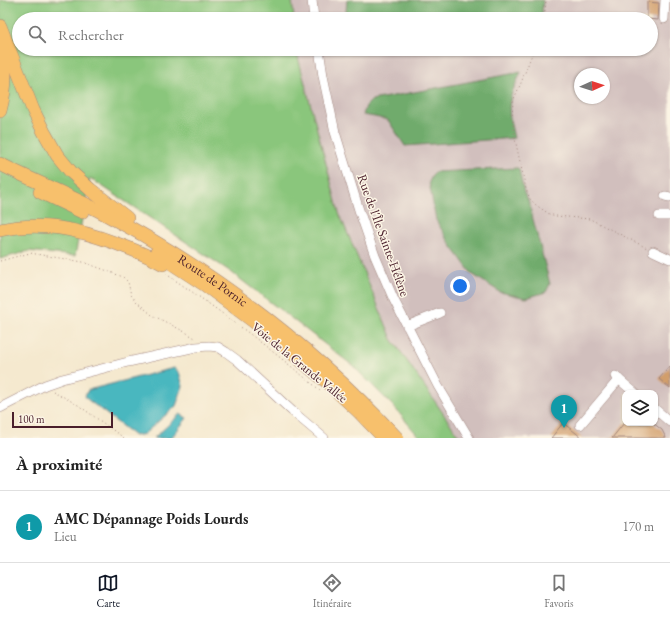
<!DOCTYPE html>
<html lang="fr">
<head>
<meta charset="utf-8">
<style>
  body { margin:0; font-family:"EB Garamond",serif; background:#f6f6f6; color:#222 }
  .controls { position:absolute; right:12px; bottom:12px; display:grid; overflow:hidden; border-radius:8px; box-shadow:0 1px 3px #0004 }
  .controls button { width:36px; height:36px; display:grid; place-items:center; padding:0; border:0; border-bottom:1px solid #e0e0e0; background:#fff; color:#222; font:20px sans-serif }
  .compass { position:absolute; left:574px; top:68px; width:36px; height:36px; border-radius:50%; background:#fff; box-shadow:0 1px 3px #0004; rotate:87deg }
  .scale { position:absolute; left:12px; bottom:10px; width:101px; box-sizing:border-box; padding-left:4px; border:2px solid #4a1f2b; border-top:0; font-size:11px; line-height:14px; white-space:nowrap; color:#4a1f2b; -webkit-text-stroke:3px #fcf5e5; paint-order:stroke }
  .you { position:absolute; left:460px; top:286px; width:14px; height:14px; margin:-10px; border:3px solid #fff; border-radius:50%; background:#1a73e8; box-shadow:0 0 0 6px #1a73e833 }
  .badge { display:grid; place-items:center; width:26px; height:26px; border-radius:50%; background:#111827; color:#fff; font-size:13px; font-weight:700 }
  .pin { position:absolute; translate:-50% -33px; filter:drop-shadow(0 1px 2px #0008) }
  .pin::after { content:''; position:absolute; top:21px; width:14px; height:12px; background:inherit; clip-path:polygon(0 0,100% 0,50% 100%) }
  .list { margin:0; padding:0; list-style:none }
  h2 { display:flex; justify-content:space-between; align-items:center; height:52px; margin:0; padding:0 16px; font-size:17px }
  h2 small { font-size:13px; font-weight:400; color:#767676 }
  .list li { display:grid; grid-template-columns:26px 1fr auto; gap:12px; align-items:center; box-sizing:border-box; height:72px; padding:0 16px; border-top:1px solid #e0e0e0 }
  .list b { display:block; font-size:15px; white-space:nowrap }
  .list p { margin:0; font-size:13px; white-space:nowrap; color:#767676 }
  .list em { font-size:13px; font-style:normal; color:#767676 }
  .icon { flex:none; width:22px; height:22px; fill:none; stroke:currentColor; stroke-width:2; stroke-linecap:round; stroke-linejoin:round }
  .map { position:relative; flex:none; width:670px; height:438px; overflow:hidden }
  .search { position:absolute; background:#fff; box-shadow:0 1px 3px #0004; left:12px; right:12px; top:12px; height:44px; display:flex; align-items:center; gap:10px; box-sizing:border-box; padding:0 14px; border-radius:22px; color:#767676; font-size:15px }
  .sheet { height:124px; background:#fff }
  nav { display:flex; justify-content:space-around; align-items:center; box-sizing:border-box; height:56px; border-top:1px solid #e0e0e0; background:#fff; font-size:11px; color:#767676 }
  nav a { display:grid; justify-items:center; gap:2px }
  nav .on { color:#111827 }
  .map>svg:first-child { display:block }
</style>
</head>
<body>
<div class="map">
<svg width="670" height="438" viewBox="0 0 670 438">
  <rect width="100%" height="100%" fill="#fcf5e5"/>
  <filter id="ink" filterUnits="userSpaceOnUse"><feTurbulence type="fractalNoise" baseFrequency=".025" numOctaves="2"/><feDisplacementMap in="SourceGraphic" scale="8" xChannelSelector="R" yChannelSelector="G"/><feConvolveMatrix kernelMatrix="1 2 1 2 8 2 1 2 1" color-interpolation-filters="sRGB"/></filter>
  <filter id="wash" filterUnits="userSpaceOnUse"><feTurbulence type="fractalNoise" baseFrequency=".012" numOctaves="4" result="noise"/><feDisplacementMap in="SourceGraphic" scale="16" xChannelSelector="R" yChannelSelector="G"/><feGaussianBlur stdDeviation="0.9" result="paint"/><feColorMatrix in="noise" values="0 0 0 0 0 0 0 0 0 0 0 0 0 0 0 0 0 1.4 0 .05"/><feComposite in="paint" operator="in"/></filter>
  <g filter="url(#wash)">
    <rect width="100%" height="100%" fill="#f5e9cf"/>
    <!-- industrial -->
    <path fill="#d1bfbd" fill-rule="evenodd" d="M292,0H670V438H460L392,339L339,213L298,57L297,49H651V19H294ZM580,74H604V98H580ZM625,393H655V423H625Z"/>
    <!-- green -->
    <path fill="#8ac67c" stroke="#6a7254" d="M0,0H292L294,19H19V49H297L298,57L339,213L392,339L460,438H420L394,407L352,365L231,272L90,178L75,256L29,251L0,259Z"/>
    <!-- forest -->
    <path fill="#6fab6c" stroke="#5c654c" d="M347,0H543L542,13L538,17L530,19H347L346,11Z
      M521,72C518,80 513,88 511,96C507,110 511,125 514,138L405,146L388,120L375,117L363,115L366,106L372,100Z
      M518,168L519,169L524,193L528,200L550,284L546,292L526,298L500,292L472,274L452,247L436,220L429,182L434,172Z"/>
    <!-- water -->
    <path fill="#48b7bf" stroke="#496b75" d="M174,368L179,372L183,386L176,406L144,434L135,436L87,399L85,396L88,390Z
      M180,414L187,418L171,438H154Z"/>
    <g id="blocks">
      <!-- building -->
      <path fill="#d19e6c" d="M647,2L659,3L658,20L647,19Z
        M670,366V388L659,379Z
        M563,423L576,433L582,438H551Z
        M624,423H653L662,430L666,438H612Z"/>
    </g>
  </g>
  <g filter="url(#ink)">
    <use href="#blocks" fill-opacity="0" stroke="#a0847d" stroke-width="1"/>
    <g fill="none" stroke-linecap="round" stroke-linejoin="round">
      <defs>
        <path id="minor" d="M312,0L314,19
          M664,19L665,0
          M319,49L323,76L335,132L359,210L375,256L394,300L438,386L469,438
          M665,196L670,197
          M659,216H670
          M653,251L670,259
          M407,326L412,324L440,313
          M615,376L635,393
          M0,408L45,385L62,379L128,362L196,347L209,346L218,347L226,352L237,360L292,411L324,438
          M655,409L670,422
          M580,425L619,379"/>
        <g id="highway">
          <path d="M0,26L33,110L44,132L57,155L71,172L91,190L127,218"/>
          <path d="M0,111C6,89 7,68 1,45"/>
          <path id="s1" d="M0,164C35,182 72,196 107,215C215,272 313,348 397,438"/>
          <path d="M40,192L82,212"/>
          <path d="M0,230C40,221 78,229 115,243C131,249 148,255 163,264"/>
          <path d="M156,253L205,285L261,327L326,381L359,412L384,438"/>
        </g>
      </defs>
      <!-- minor casing -->
      <use href="#minor" stroke="#a0847d" stroke-width="10"/>
      <!-- highway casing -->
      <use href="#highway" stroke="#a0847d" stroke-width="14"/>
      <!-- path -->
      <path stroke="#a0847d" stroke-width="1" stroke-dasharray="1 3" stroke-linecap="butt" d="M544,19L546,0
        M534,49L521,83L513,101L512,117L515,139L526,189L530,199L536,205L549,214L556,216L590,219L647,248
        M0,261L30,253L83,262L105,270L123,277L128,282L131,295L137,302L152,315L187,333L195,338
        M166,274C221,311 271,349 321,391
        M53,391L78,405L124,438"/>
      <!-- minor -->
      <use href="#minor" stroke="#fff" stroke-width="9"/>
      <!-- highway -->
      <use href="#highway" stroke="#f7c06c" stroke-width="13"/>
    </g>
  </g>
  <g text-anchor="middle" stroke-width="3" stroke-linejoin="round" paint-order="stroke">
    <!-- street labels -->
    <g font-size="13" fill="#4a1f2b" stroke="#fcf5e5">
      <text transform="translate(384 235) rotate(70)" y="5">Rue de l'Île Sainte-Hélène</text>
      <text dy="5" stroke="none"><textPath href="#s1" startOffset="243">Route de Pornic</textPath></text>
      <text transform="translate(300 362) rotate(39)" y="5">Voie de la Grande Vallée</text>
    </g>
  </g>
</svg>
<div class="controls">
<button><svg class="icon" aria-label="layers" viewBox="0 0 24 24"><path d="M12 4l9 5-9 5-9-5zM3 14l9 5 9-5"/></svg></button>
</div>
<svg class="compass" viewBox="-18 -18 36 36"><path d="M0-13l5 13h-10z" fill="#e53935"/><path d="M0 13l5-13h-10z" fill="#767676"/></svg>
<div class="scale">100 m</div>
<div class="you"></div>
<div class="pin badge" style="left:564px;top:428px;background:#0f9aa8">1</div>
<div class="search"><svg class="icon" aria-label="search" viewBox="0 0 24 24"><circle cx="10" cy="10" r="6"/><path d="M15 15l6 6"/></svg>Rechercher</div>
</div>
<section class="sheet">
<h2>À proximité<small></small></h2>
<ul class="list">
<li><span class="badge" style="background:#0f9aa8">1</span><div><b>AMC Dépannage Poids Lourds</b><p>Lieu</p></div><em>170 m</em></li>
</ul>
</section>
<nav>
<a class="on"><svg class="icon" aria-label="map" viewBox="0 0 24 24"><path d="M3 6l6-2 6 2 6-2v14l-6 2-6-2-6 2zM9 4v14M15 6v14"/></svg>Carte</a>
<a><svg class="icon" aria-label="directions" viewBox="0 0 24 24"><path d="M12 3l9 9-9 9-9-9zM9 14v-3h6M13 9l2 2-2 2"/></svg>Itinéraire</a>
<a><svg class="icon" aria-label="saved" viewBox="0 0 24 24"><path d="M7 4h10v16l-5-4-5 4z"/></svg>Favoris</a>
</nav>
</body>
</html>
